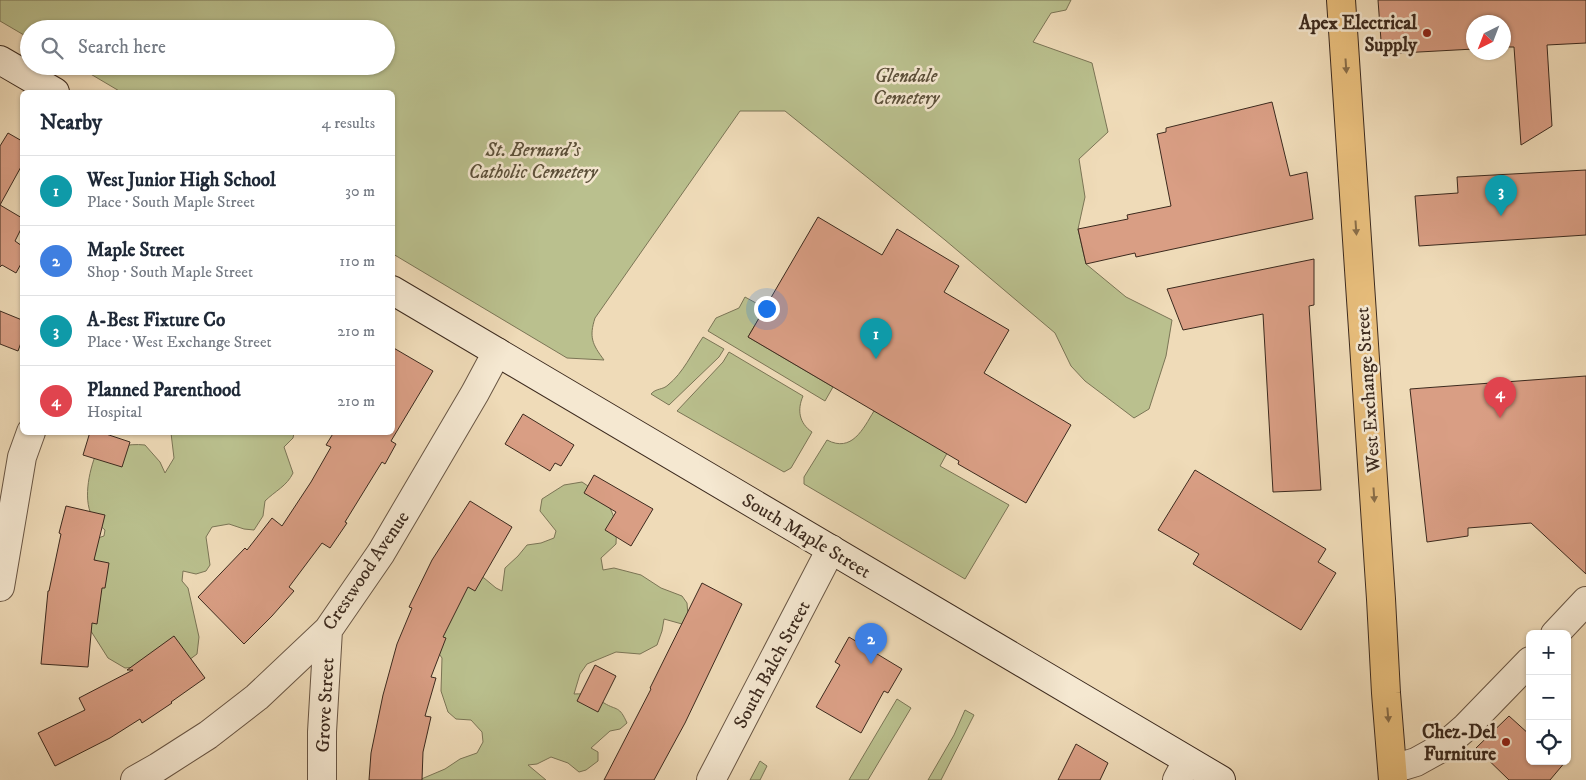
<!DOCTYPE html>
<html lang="en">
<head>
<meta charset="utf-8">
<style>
  body { margin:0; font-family:"IM FELL DW Pica",serif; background:#f6f6f7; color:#1f2937 }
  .controls { position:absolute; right:15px; bottom:15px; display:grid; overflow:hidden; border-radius:8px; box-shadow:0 1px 4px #0004 }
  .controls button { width:45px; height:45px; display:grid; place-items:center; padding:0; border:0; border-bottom:1px solid #e0e1e3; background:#fff; color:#1f2937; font:25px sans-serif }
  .compass { position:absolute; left:1466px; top:15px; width:45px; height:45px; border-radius:50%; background:#fff; box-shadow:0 1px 4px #0004; rotate:222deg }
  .you { position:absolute; left:766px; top:308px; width:18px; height:18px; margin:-12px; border:4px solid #fff; border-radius:50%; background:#1a73e8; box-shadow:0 0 0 8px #1a73e833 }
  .badge { display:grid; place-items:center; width:32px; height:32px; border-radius:50%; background:#b45309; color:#fff; font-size:16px; font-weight:700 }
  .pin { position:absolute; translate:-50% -41px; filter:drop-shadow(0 1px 2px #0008) }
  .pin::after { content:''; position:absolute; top:26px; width:18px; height:15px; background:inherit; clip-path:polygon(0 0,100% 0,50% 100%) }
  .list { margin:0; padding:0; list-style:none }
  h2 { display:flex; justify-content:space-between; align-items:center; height:65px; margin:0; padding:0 20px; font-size:21px }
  h2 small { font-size:16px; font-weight:400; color:#747a83 }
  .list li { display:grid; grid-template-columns:32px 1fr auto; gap:15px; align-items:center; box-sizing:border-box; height:70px; padding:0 20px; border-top:1px solid #e0e1e3 }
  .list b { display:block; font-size:19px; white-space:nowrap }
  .list p { margin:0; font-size:16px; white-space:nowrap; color:#747a83 }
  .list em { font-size:16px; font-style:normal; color:#747a83 }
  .icon { flex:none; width:28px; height:28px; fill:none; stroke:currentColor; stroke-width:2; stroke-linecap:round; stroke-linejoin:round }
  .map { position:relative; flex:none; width:1586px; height:780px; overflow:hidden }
  .search { position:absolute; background:#fff; box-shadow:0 1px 4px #0004; left:20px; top:20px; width:375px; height:55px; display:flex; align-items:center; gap:12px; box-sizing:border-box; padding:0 18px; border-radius:28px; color:#747a83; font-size:19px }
  .panel { position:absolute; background:#fff; box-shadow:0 1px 4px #0004; left:20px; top:90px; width:375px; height:345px; border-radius:8px }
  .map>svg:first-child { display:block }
</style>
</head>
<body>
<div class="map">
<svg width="1586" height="780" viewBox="0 0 1586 780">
  <rect width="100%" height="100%" fill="#efdbb8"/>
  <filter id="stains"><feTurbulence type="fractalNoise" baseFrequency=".004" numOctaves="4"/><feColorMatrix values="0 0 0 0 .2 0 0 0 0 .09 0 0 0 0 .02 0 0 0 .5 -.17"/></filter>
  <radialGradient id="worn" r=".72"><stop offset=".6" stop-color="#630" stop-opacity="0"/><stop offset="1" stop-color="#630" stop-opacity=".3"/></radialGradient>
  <!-- green -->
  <path fill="#bac08e" stroke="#7b7556" d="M0,0H1071L1066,10L1051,13L1033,42L1092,63L1108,132L1079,159L1085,197L1078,229L1086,264L1126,297L1172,320L1166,356L1149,409L1134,418L1085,381L1071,366L1055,333L945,240L785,111H740L595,318C589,337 592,344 604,360L567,358L393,254L392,92H121L77,66H386V29H29V38L0,21Z
    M745,297L765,308L748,337L833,387L825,401L708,331L716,318L739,308Z
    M703,337L724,349L719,357L669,405L651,394C656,388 663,390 668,385C683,373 692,353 703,337Z
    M729,352L803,396C797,410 799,423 812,432L791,468L784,472L677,411L723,362Z
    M874,411L962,426L940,466L1009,505L965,579L804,484V477L827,440C852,453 863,429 874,411Z
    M171,433H294L293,438L284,447L293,473C287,486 275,491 265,501L263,516L254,530L244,529L229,524L212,527L206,537L210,565L206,571L196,574L183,571L182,581L188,588L199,637L197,654L185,663L125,668L108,658L89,628L100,567L93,557L95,539L104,536L105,530C102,527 96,523 94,519C82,503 89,471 96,454C113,448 127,443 145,445L160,462L165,473L174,458Z
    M582,482C608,499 618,512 616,544L601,558L603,570L614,568L641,575L661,588L682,596L687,603L688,616L682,624L664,619L662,631L657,645L640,654L616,652L587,664L580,674L574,694C587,693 593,697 604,703C617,711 619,705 627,723L620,729L610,731L591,748L598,752V761L586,770L579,772L568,763L551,757L537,764L528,765L546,780H419L445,769L460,759L477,753L483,742L482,732L471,720L456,719L448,712L441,691L442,658L433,645L466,571L484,578L496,588L502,591L505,568L518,556L527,545L541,543L554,538L556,531L540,511L542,499L564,485Z
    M897,699L911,708L868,780H849Z
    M965,710L974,715L941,780H928L954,735Z
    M760,761L767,766L760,780H750Z"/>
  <!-- building -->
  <path fill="#d99e84" stroke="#3c2a1e" d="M1378,0H1586V43L1547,45L1552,126L1521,145L1514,47H1504V22H1474V49L1382,54Z
    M1272,102L1290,176L1307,172L1313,219L1136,257L1135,253L1086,264L1078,229L1128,219L1127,215L1171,206L1157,134L1166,132V128Z
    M8,133L22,141V165L0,205L22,218V227L15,241L22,246V262L16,273L2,265L0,267V146Z
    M1586,170V235L1419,246L1415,196L1458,193L1457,177Z
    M818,217L882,255L897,229L959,266L944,292L1009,330L984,373L1071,425L1026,503L958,464L959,461L748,337Z
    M1314,259V305L1309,306L1321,490L1273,492L1263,314L1183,330L1167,289Z
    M0,311L22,320V340L18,351L0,344Z
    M392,347L433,371L391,441L396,444L385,464L382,462L345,522L347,523L330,548L322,543L289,587L294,591L272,616L244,644L198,597L245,548L247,550L272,518L282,526L311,482L331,447L326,445L334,432H392Z
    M1586,376V574L1531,523L1468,528V536L1427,542L1410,389Z
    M523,414L574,445L561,466L555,463L550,471L505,444Z
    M90,432H100L130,442L122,467L83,455Z
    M1195,470L1326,549L1318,562L1336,573L1301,630L1193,564L1199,554L1158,530Z
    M594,475L653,509L631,546L605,530L616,512L584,493Z
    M470,501L512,527L475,591L468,587L443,637L446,638L431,677L436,678L425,716L431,717L423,752L422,780H369L371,753L383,695L397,644L412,608L409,607L432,560Z
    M66,506L105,515L94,560L109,563L105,588H102L97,624L92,623L88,667L41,664L48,591H49L61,534L59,533Z
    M702,583L742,604L685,723L654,780H604L651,689L650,688Z
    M174,636L205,678L171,702L172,703L142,723L140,719L110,738L55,766L38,733L85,710L79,698L133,670H127Z
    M849,637L902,669L888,693L884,691L861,733L816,707L840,665L835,662Z
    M595,665L616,676L598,712L577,701Z
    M1509,716L1530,735V761H1566L1550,780H1509L1476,748Z
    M1076,744L1108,763L1100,780H1058Z"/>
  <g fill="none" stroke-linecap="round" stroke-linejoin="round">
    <defs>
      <path id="street" d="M0,587L22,457L31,432
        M1555,634L1586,601
        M1393,769L1416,762L1443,747L1466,727L1530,661
        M135,780L158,767L208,735L257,697L328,630L381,553L475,393L497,352
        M322,780V732L328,630
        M711,780L831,549
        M1177,780L1187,761"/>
      <path id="secondary" d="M0,60L55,92
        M392,290L1221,780"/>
      <path id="primary" d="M1341,0L1381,599L1386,693L1393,780"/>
    </defs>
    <!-- street casing -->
    <use href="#street" stroke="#695644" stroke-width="30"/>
    <!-- secondary casing -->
    <use href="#secondary" stroke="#3c2a1e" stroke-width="30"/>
    <!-- primary casing -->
    <use href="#primary" stroke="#3c2a1e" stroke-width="30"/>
    <!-- street -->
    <use href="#street" stroke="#f5e8d1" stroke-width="28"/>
    <!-- secondary -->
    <use href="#secondary" stroke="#f5e8d1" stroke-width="28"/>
    <!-- primary -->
    <use href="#primary" stroke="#e8be7c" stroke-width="28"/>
  </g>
  <!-- one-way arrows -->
  <defs><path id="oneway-solid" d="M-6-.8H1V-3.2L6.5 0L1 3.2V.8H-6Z" transform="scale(1.25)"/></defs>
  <g fill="#896d48">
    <use href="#oneway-solid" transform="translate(1346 66) rotate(86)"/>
    <use href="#oneway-solid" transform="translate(1356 228) rotate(86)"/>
    <use href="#oneway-solid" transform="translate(1374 495) rotate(86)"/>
    <use href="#oneway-solid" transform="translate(1388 715) rotate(85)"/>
  </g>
  <!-- markers -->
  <g fill="#8f2418" stroke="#f5e8d1" stroke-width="2">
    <circle cx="1427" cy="33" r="5"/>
    <circle cx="1506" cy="742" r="5"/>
  </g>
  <g text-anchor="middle" stroke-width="5" stroke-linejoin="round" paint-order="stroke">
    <!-- poi labels -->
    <g font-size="19" font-weight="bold" fill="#3c2a1e" stroke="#f5e8d1" text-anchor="end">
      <text x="1417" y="29">Apex Electrical<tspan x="1417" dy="22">Supply</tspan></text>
      <text x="1496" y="738">Chez-Del<tspan x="1496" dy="22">Furniture</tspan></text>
    </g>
    <!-- park labels -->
    <g font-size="19" font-style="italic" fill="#5c503a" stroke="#f5e8d1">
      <text x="906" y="82">Glendale<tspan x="906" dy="22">Cemetery</tspan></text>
      <text x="533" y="156">St. Bernard's<tspan x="533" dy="22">Catholic Cemetery</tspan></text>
    </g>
    <!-- street labels -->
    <g font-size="19" fill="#3c2a1e" stroke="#f5e8d1">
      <text transform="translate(1367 390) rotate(-94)" y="7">West Exchange Street</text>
      <text transform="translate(807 535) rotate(31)" y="7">South Maple Street</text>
      <text transform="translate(365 570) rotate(-56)" y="7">Crestwood Avenue</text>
      <text transform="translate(771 664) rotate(-62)" y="7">South Balch Street</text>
      <text transform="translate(324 705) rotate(-87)" y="7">Grove Street</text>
    </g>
  </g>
  <rect width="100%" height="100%" filter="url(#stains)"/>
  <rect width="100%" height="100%" fill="url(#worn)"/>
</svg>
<div class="controls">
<button>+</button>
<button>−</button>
<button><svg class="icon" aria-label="locate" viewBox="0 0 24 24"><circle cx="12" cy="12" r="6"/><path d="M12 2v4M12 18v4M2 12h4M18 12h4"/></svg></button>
</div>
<svg class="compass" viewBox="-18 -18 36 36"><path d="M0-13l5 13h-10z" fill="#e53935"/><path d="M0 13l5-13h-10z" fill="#747a83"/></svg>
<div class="you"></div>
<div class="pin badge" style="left:876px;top:359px;background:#0f9aa8">1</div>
<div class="pin badge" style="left:871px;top:664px;background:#3f7fe0">2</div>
<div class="pin badge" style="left:1501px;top:216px;background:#0f9aa8">3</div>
<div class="pin badge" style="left:1500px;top:418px;background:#e0444e">4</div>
<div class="search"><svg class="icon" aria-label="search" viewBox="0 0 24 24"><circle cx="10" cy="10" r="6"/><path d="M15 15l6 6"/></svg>Search here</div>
<section class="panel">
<h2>Nearby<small>4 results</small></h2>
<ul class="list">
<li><span class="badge" style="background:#0f9aa8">1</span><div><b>West Junior High School</b><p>Place · South Maple Street</p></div><em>30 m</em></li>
<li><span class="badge" style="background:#3f7fe0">2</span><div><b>Maple Street</b><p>Shop · South Maple Street</p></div><em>110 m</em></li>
<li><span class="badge" style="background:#0f9aa8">3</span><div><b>A-Best Fixture Co</b><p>Place · West Exchange Street</p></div><em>210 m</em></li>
<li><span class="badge" style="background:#e0444e">4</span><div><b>Planned Parenthood</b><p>Hospital</p></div><em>210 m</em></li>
</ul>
</section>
</div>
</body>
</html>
